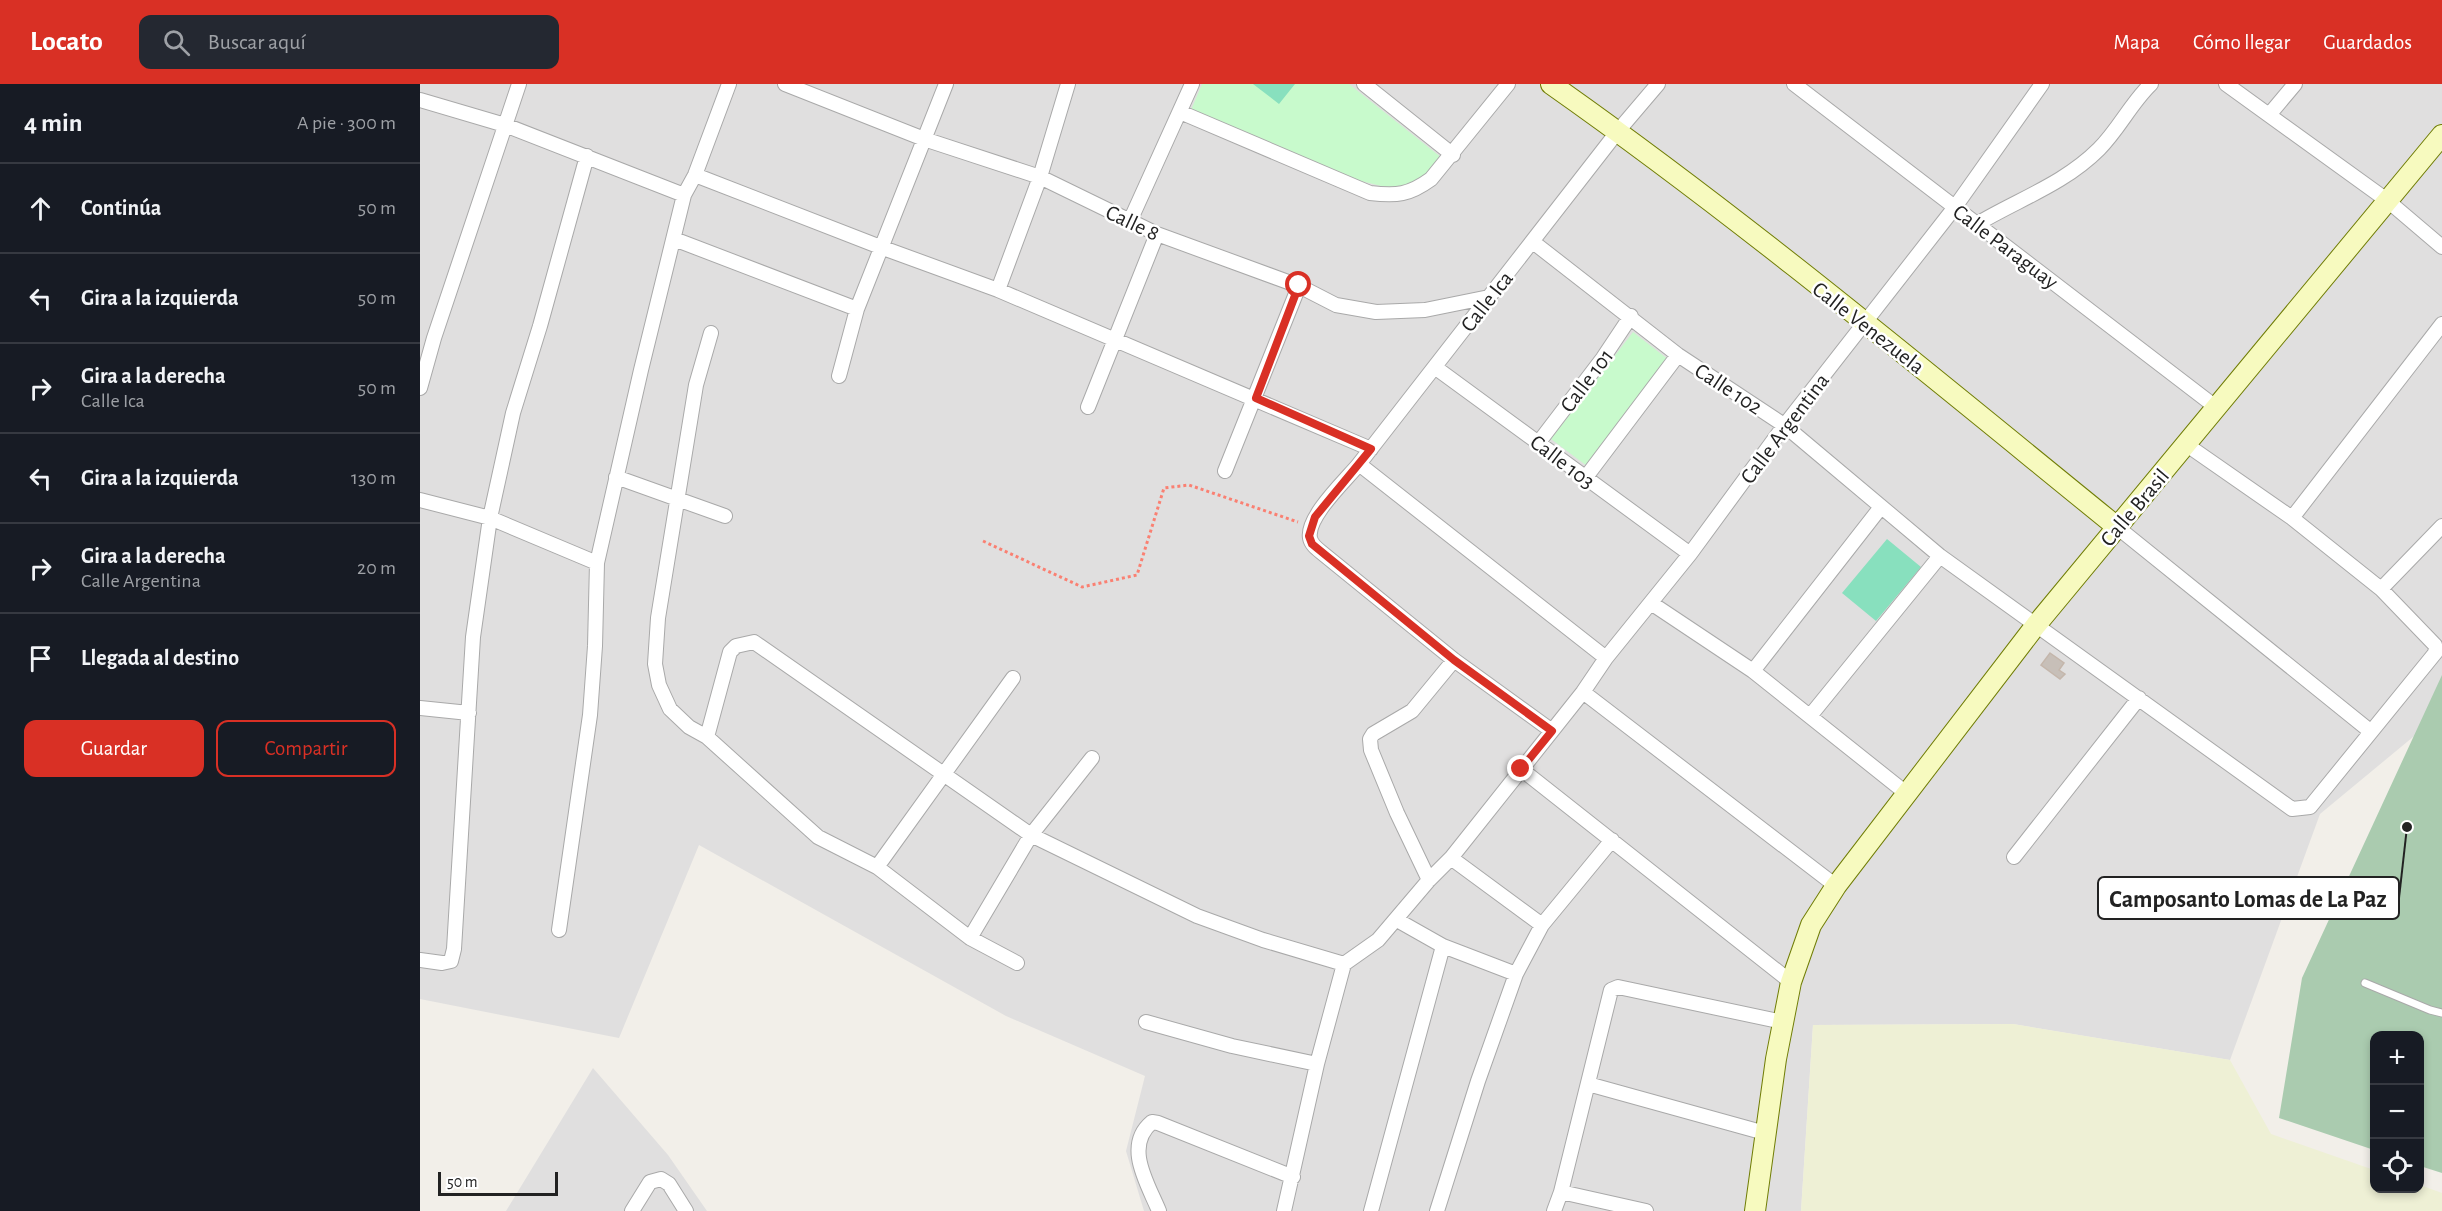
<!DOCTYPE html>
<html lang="es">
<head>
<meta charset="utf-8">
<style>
  body { margin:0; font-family:"Alegreya Sans",sans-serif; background:#242831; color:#f1f3f6 }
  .controls { position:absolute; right:18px; bottom:18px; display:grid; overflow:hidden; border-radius:12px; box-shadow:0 3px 9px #0003 }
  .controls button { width:54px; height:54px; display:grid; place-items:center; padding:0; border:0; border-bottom:2px solid #363941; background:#171b24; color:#f1f3f6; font:30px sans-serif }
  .scale { position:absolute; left:18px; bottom:15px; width:120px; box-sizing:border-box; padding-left:6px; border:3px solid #222; border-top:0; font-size:16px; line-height:21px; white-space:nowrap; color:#222; -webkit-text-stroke:4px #fff; paint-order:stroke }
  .stop { position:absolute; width:18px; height:18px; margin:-14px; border:4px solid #d93025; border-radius:50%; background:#fff }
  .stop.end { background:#d93025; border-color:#fff; box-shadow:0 2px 6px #0008 }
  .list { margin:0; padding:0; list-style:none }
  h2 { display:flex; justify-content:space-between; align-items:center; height:78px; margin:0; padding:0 24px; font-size:26px }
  h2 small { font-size:20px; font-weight:400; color:#9ea1a6 }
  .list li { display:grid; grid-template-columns:39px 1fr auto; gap:18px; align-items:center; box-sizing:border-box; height:90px; padding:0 24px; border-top:2px solid #363941 }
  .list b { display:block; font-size:22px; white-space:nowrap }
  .list p { margin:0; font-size:20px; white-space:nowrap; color:#9ea1a6 }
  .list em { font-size:20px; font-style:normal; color:#9ea1a6 }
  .actions { display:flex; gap:12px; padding:18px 24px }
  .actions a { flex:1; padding:14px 0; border:2px solid #d93025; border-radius:12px; text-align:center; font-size:21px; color:#d93025 }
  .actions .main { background:#d93025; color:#fff }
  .icon { flex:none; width:33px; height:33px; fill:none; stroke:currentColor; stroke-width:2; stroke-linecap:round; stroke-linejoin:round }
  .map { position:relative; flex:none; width:2022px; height:1127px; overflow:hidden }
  header { display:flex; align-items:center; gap:36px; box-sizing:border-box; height:84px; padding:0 30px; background:#d93025; color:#fff }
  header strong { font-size:28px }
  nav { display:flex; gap:33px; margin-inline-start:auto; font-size:21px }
  .search { width:420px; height:54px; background:#242831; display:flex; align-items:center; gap:15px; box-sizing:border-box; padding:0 21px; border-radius:12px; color:#9ea1a6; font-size:22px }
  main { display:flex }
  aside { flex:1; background:#171b24 }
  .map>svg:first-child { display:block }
</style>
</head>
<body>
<header>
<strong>Locato</strong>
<div class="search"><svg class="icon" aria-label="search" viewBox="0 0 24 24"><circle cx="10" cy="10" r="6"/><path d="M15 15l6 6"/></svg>Buscar aquí</div>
<nav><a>Mapa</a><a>Cómo llegar</a><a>Guardados</a></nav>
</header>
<main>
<aside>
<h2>4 min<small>A pie · 300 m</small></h2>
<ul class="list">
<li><svg class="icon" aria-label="ahead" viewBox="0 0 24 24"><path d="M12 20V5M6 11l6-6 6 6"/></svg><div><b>Continúa</b></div><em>50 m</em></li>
<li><svg class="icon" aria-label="left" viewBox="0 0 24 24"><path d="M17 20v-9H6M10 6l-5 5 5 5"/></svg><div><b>Gira a la izquierda</b></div><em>50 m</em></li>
<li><svg class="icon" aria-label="right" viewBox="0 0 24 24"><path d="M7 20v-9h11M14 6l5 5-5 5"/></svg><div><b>Gira a la derecha</b><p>Calle Ica</p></div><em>50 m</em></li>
<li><svg class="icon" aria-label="left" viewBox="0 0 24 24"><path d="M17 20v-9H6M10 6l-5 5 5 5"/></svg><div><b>Gira a la izquierda</b></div><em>130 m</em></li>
<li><svg class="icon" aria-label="right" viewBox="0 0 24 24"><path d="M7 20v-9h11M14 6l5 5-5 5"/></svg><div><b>Gira a la derecha</b><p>Calle Argentina</p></div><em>20 m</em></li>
<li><svg class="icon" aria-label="arrive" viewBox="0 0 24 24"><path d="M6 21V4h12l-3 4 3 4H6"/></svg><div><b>Llegada al destino</b></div></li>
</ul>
<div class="actions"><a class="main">Guardar</a><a>Compartir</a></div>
</aside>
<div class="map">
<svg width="2022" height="1127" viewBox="0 0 2022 1127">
  <rect width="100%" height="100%" fill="#f2efe9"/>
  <!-- residential -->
  <path fill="#e0dfdf" d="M0,0H2022V629L1900,730L1810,976L1593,940L1393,941L1381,1127H724L706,1067L725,992L586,932L279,761L199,954L0,915Z
    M173,984L248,1071L287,1127H86Z"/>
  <!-- farmland -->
  <path fill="#eef0d5" d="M1593,940L1810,976L1851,1050L1954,1086V1104H2000V1101L2022,1109V1127H1381L1393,941Z"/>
  <!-- cemetery -->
  <path fill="#aacbaf" d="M2022,591V1089L2000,1082V952H1954V1066L1859,1034L1882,894Z"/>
  <!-- park -->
  <path fill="#c8facc" d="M782,0H929L1022,74L1001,96L973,105L933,95L771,26Z
    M1213,248L1249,276L1167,382L1131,355Z"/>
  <!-- pitch -->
  <path fill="#88e0be" d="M833,0H875L859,20Z
    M1467,455L1501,483L1456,537L1422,509Z"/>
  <!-- building -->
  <path fill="#c7bfb8" stroke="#c4b6ab" stroke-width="1.5" d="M1630,569L1644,579L1639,586L1645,590L1640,595L1621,581Z"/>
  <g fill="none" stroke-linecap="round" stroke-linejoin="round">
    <defs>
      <path id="lane" d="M1945,899L2010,926L2022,929"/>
      <path id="street" d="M365,0L504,55L620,93L737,150L879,202L916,221L956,228L1005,226L1069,213
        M944,0L1033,71
        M1374,0L1797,324
        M1806,0L1968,117L2022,163
        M0,16L85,41L264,111
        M760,28L950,109C977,112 989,111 1011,95L1088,0
        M1849,31L1875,0
        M275,91L463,164L578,206L951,365
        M710,137L772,0
        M1557,140C1599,115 1644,100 1679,65C1699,45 1711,19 1731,0
        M254,155L437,225
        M1113,158L1258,271L1364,341L1520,472L1872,725L1890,723L2016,568L2015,561L1961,505L1872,434L1767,361
        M578,206L620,93L648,0
        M291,249L276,301L238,534L235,580L239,601L250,625L269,643L287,653L398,753L457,783L550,854L597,879
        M1016,284L1270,470
        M419,292L437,225L526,0
        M0,304L14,254L99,0
        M668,323L737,150
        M1119,358L1183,274L1211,232
        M939,380L1186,574
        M805,387L879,202
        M196,393L305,432
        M1166,393L1258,271
        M0,416L70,434L177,479
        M1872,434L2022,240
        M1697,443L1950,647
        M1961,505L2022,442
        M1231,519L1333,587L1486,709
        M1333,587L1461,423
        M1163,608L1416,802
        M0,624L49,629
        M1390,632L1520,472
        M1132,647L1034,576L901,468C896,464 891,460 890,454C886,433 926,396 939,380L1198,47L1238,0
        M287,653L310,568L316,562L334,558L611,751L777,832L843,856L924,880
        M1101,685L1371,898
        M1594,773L1719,614
        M1031,774L1122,841
        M457,783L593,594
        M1009,796L977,729L951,666L950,655L953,650L992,627L1034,576
        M977,836L1023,862L1096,890L1058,997L1017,1127
        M139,846L170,631L175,562L177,479L221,286L264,111L275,91L309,0
        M550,854L611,751L672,674
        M0,876L22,879L31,877L34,865L53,553L70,434L93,329L120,242L167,72
        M1096,890L1122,841L1192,756
        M726,938L812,962L897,980
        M1168,1000L1345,1049
        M1141,1108L1226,1127
        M212,1127L230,1098L241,1095L249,1100L266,1127
        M739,1127C728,1100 703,1062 732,1038L738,1039L873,1093
        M864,1127L897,980L924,880L958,856L1009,796L1031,774L1163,608L1186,574L1270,470L1364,342L1535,123L1622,0
        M951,1127L1023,862
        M1134,1127L1141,1108L1191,906L1198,903L1363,938"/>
      <path id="secondary" d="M1131,0C1327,138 1511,292 1697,443
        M1335,1127L1356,975L1371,898L1391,841L1416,802L1616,541L2022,51"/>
    </defs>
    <!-- lane casing -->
    <use href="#lane" stroke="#a9a9a9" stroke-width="9"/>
    <!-- street casing -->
    <use href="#street" stroke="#a9a9a9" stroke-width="16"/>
    <!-- secondary casing -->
    <use href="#secondary" stroke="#707d05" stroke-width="22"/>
    <!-- path -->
    <path stroke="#fa8072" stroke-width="3" stroke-dasharray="3 3" stroke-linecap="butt" d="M563,457L662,503L717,491L744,404L769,401L878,438"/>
    <!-- lane -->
    <use href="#lane" stroke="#fff" stroke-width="7"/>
    <!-- street -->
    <use href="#street" stroke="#fff" stroke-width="14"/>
    <!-- secondary -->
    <use href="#secondary" stroke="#f7fabf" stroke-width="20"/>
  </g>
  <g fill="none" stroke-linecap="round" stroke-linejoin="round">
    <!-- route -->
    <path stroke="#d93025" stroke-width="8" d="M879,201L836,314L951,365L895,433L889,452L892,460L1034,576L1132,647L1101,685"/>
  </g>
  <g text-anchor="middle" stroke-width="5" stroke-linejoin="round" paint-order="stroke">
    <!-- street labels -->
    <g font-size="22" fill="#222" stroke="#fff">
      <text transform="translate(713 138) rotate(25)" y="8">Calle 8</text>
      <text transform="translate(1586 162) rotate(37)" y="8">Calle Paraguay</text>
      <text transform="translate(1066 217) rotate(-52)" y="8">Calle Ica</text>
      <text transform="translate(1449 243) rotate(38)" y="8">Calle Venezuela</text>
      <text transform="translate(1166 296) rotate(-53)" y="8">Calle 101</text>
      <text transform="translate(1309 304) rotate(33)" y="8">Calle 102</text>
      <text transform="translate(1364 344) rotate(-53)" y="8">Calle Argentina</text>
      <text transform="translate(1143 377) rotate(37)" y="8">Calle 103</text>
      <text transform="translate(1714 423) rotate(-50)" y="8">Calle Brasil</text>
    </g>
  </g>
  <!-- callouts -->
  <path fill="none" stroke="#222" stroke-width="2" d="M1987 743L1979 814"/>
  <circle fill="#222" stroke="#fff" stroke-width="2" cx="1987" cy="743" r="6"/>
  <rect fill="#fff" stroke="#222" stroke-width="2" x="1678" y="793" width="301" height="42" rx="6"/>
  <g font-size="24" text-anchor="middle" font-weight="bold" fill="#222">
    <text x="1828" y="823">Camposanto Lomas de La Paz</text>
  </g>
</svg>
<div class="controls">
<button>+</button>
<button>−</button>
<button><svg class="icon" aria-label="locate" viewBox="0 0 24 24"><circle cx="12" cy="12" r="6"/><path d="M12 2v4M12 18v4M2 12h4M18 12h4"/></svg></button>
</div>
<div class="scale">50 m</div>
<div class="stop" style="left:879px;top:201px"></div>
<div class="stop end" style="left:1101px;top:685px"></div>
</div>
</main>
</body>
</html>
